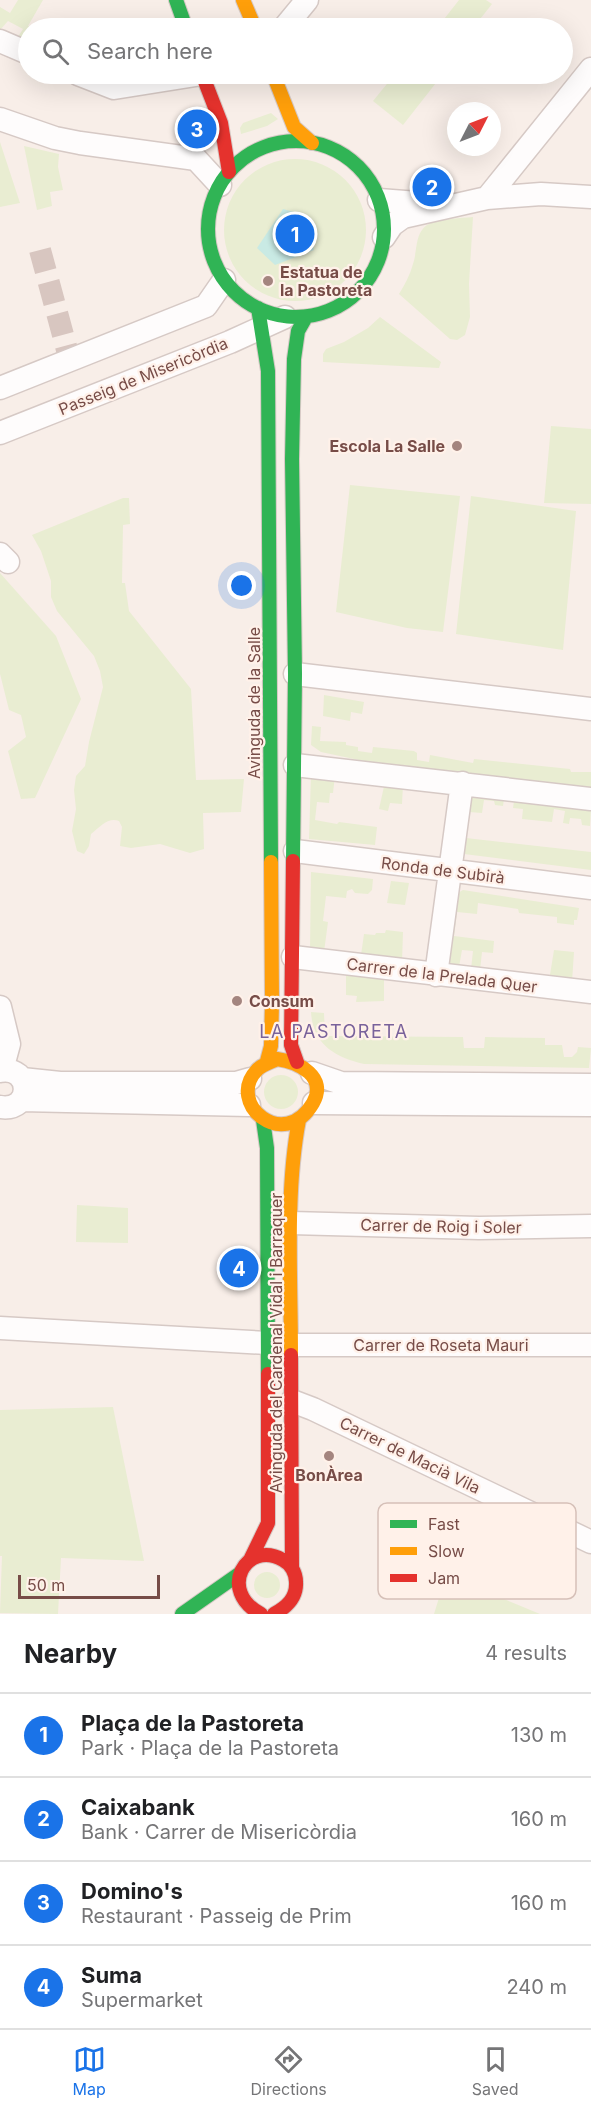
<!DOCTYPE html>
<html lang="en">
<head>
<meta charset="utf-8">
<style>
  body { margin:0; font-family:Inter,sans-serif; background:#f2f2f2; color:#202124 }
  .compass { position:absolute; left:447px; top:102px; width:54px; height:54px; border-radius:50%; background:#fff; box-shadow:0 6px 24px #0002; rotate:48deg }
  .scale { position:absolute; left:18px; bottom:15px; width:142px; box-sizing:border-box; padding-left:6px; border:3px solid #774c47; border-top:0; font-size:16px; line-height:21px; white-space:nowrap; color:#774c47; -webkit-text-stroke:4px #fff1e9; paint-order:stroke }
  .you { position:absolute; left:242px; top:586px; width:21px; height:21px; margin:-15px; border:4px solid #fff; border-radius:50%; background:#1a73e8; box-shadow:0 0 0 9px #1a73e833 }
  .badge { display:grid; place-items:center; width:39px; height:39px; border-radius:50%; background:#1a73e8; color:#fff; font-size:20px; font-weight:700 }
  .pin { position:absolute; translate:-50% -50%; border:3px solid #fff; box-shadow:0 2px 6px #0006 }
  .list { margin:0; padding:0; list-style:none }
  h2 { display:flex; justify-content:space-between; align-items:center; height:78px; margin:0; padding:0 24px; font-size:26px }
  h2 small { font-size:20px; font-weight:400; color:#757577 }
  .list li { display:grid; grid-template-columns:39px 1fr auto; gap:18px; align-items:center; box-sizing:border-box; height:84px; padding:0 24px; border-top:2px solid #e0e0e0 }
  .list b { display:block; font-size:22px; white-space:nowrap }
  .list p { margin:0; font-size:20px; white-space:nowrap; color:#757577 }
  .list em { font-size:20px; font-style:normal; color:#757577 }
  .icon { flex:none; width:33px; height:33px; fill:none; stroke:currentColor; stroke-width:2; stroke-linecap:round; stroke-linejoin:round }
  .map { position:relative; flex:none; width:591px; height:1614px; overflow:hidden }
  .search { position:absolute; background:#fff; box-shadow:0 6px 24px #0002; left:18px; right:18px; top:18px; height:66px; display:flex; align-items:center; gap:15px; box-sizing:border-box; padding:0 21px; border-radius:33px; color:#757577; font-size:22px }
  .sheet { height:414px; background:#fff }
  nav { display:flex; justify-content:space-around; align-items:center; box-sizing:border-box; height:84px; border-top:2px solid #e0e0e0; background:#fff; font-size:16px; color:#757577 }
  nav a { display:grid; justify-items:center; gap:3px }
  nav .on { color:#1a73e8 }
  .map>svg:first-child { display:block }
</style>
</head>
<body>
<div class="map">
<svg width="591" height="1614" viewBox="0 0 591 1614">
  <rect width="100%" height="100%" fill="#f8eee8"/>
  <!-- green -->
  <path fill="#e9edd2" d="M18,0H43L28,26L32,28H28V46L16,40L23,29L8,21L0,30V7L10,13Z
    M459,0H486L492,4L473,28H449L441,23Z
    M395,74H443L403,125L373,101Z
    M271,113L278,119L267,126L241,134L240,128L243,123Z
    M0,142L20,203L0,207Z
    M24,146L59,154L58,167L63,190L50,192L52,206L37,210Z
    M224 230a71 71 0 1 1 142 0a71 71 0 1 1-142 0Z
    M473,217L469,284L470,317L465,335L457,340L450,339L399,294C405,284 410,275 413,264C418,250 414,230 431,223C444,219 459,218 473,217Z
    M380,317L441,362L439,368L323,362V354L326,349L344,342L368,328Z
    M551,426L591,429V504L544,503Z
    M350,485L460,496L443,632L407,628L336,612Z
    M471,496L576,511L563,650L456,634Z
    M123,498H129L130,524L123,525L122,583H125L129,611L191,689L196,780L244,779L241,812L203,813L204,849L190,853L160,844L131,848L120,846L122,827L119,821C108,817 100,827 91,834L89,846L84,854L77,851L72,831L76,809L74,790L76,776L85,766L89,742L103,687L100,671L94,656L57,611L51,597V581L41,551L32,535Z
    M0,573L56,636L81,699L35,798L21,799L8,751L26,737L21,715L9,710L0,674Z
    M324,695L364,702L362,714L351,712L350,721L323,716Z
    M312,726L321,727L320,741L346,742V745L358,747V751L372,753L373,747L414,751L417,753V760L429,762L430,755L473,763L474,759L570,769L571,772H591V792L392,767L321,752L311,745Z
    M311,774L335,775L333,793H330L329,803L317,802L315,820L337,824L339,822L377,827L375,845L309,839Z
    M385,782L403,785L402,804L390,803L388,811L379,809Z
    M471,794L591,809L590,826L582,825L581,819L570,818L569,824L563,823L565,811L554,809L552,822L522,819L523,809L513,808L514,801L504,799L503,806L495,805L494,801L484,800L482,813L469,812L466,838L591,852V870L464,854L463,850Z
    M311,872L373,879L372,890L368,894L355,893L352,889L347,891L346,898L326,896L323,921L328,922L324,952L310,951Z
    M391,881L409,883L405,905L387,903Z
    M463,890L579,908L577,920H574V925L557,923V917L519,913L518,909L478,903L477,914L457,912L454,936L494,941L493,953L482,952L480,970L471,969L473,951L462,950L459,967L450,966L447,963L456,894Z
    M386,930L403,932L402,962L361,955L364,934L375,935L376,933H385Z
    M554,950L574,952L572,982L549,981Z
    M346,974L384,976V1001L356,1002L357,996L346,995Z
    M311,1012L324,1013L325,1036L463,1037L464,1048H484L485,1037L545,1038V1045H562L564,1057H572L577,1052L578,1047L591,1048L589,1068L364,1064C335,1057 313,1045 311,1012Z
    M264 1092a17 17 0 1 1 34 0a17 17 0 1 1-34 0Z
    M77,1205L128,1208V1243L76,1242Z
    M113,1407L144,1561L61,1558L58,1614L0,1613L2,1556H0V1410Z
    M254 1585a13 13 0 1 1 26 0a13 13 0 1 1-26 0Z
    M446,1575L540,1614H434Z"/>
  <!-- water -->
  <path fill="#c9eae4" d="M283,209L305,215L314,250L275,265L257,248Z"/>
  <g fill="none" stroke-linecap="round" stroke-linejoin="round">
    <!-- street-tunnel -->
    <path stroke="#d8c6c0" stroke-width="22" stroke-dasharray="22 11" stroke-linecap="butt" d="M40,250L70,361"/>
    <defs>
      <path id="street" d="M284,28L307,0
        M0,41L28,53
        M78,74L114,88L202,74
        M0,119L55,138L80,143L196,159L220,185
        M487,198L591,69
        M379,200L431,204
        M384,237L392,225L403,217L487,198L541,194L591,197
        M0,388L206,306L224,280
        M0,433L230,342L285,317
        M0,554L8,562
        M295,674L591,709
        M295,765L591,799
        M295,851L591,888
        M293,957L591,992
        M436,975L462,783
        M0,1007L9,1044L2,1070
        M0,1071C32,1065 34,1112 0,1107
        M312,1073L341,1083L591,1085
        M22,1079L60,1083H236L250,1079
        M21,1100L249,1105
        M314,1103L591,1105
        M291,1223L479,1228L591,1226
        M0,1328L267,1343
        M291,1345H591
        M292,1401L313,1409L591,1542"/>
      <path id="fast" d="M176,0L186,28
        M208 229a88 88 0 1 1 176 0a88 88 0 1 1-176 0Z
        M258,308L268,371L271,862
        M293,861L295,674L292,459L294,359L298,331L306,317
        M263,1120L267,1148L268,1374
        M182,1614L239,1574"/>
      <path id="slow" d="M243,0L255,28
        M273,74L294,127L312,143
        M277,1059C299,1062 328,1077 313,1103C284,1153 225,1103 257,1070C261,1065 271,1062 277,1059Z
        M267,1061L271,1046L272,1002L271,862
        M291,1355C291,1281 285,1192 299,1120"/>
      <path id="jam" d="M202,74L221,123L229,172
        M293,861L291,1045L297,1062
        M291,1355L292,1568
        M250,1560L268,1523V1374
        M261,1614C217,1591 246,1539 283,1560C291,1564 296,1573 296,1582C297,1598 287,1607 274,1614"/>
    </defs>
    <!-- street casing -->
    <use href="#street" stroke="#d6c9c5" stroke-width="25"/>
    <!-- fast casing -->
    <use href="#fast" stroke="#d6c9c5" stroke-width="16"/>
    <!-- slow casing -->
    <use href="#slow" stroke="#d6c9c5" stroke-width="16"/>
    <!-- jam casing -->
    <use href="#jam" stroke="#d6c9c5" stroke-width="16"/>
    <!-- street -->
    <use href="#street" stroke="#fefcfc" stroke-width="22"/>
    <!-- fast -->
    <use href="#fast" stroke="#30b455" stroke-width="14"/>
    <!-- slow -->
    <use href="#slow" stroke="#ff9f0a" stroke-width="14"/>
    <!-- jam -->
    <use href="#jam" stroke="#e5322d" stroke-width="14"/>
  </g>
  <!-- markers -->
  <g fill="#a4857f" stroke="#fff1e9" stroke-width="2">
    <circle cx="268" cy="281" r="6"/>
    <circle cx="457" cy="446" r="6"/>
    <circle cx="237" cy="1001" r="6"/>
    <circle cx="329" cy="1456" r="6"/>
  </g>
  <g text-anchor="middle" stroke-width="4.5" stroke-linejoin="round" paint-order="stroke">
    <!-- poi labels -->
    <g font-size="16" font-weight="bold" fill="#774c47" stroke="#fff1e9" text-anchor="start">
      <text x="280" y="278">Estatua de<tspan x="280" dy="18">la Pastoreta</tspan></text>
      <text x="445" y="452" text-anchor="end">Escola La Salle</text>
      <text x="249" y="1007">Consum</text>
      <text x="329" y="1481" text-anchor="middle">BonÀrea</text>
    </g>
    <!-- street labels -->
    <g font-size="16" fill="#774c47" stroke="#fff1e9">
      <text transform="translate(143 376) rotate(-22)" y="6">Passeig de Misericòrdia</text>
      <text transform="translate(254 703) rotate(-90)" y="6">Avinguda de la Salle</text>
      <text transform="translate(443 870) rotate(7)" y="6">Ronda de Subirà</text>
      <text transform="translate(442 975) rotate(7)" y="6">Carrer de la Prelada Quer</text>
      <text transform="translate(441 1226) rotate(1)" y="6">Carrer de Roig i Soler</text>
      <text transform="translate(276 1343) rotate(-90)" y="6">Avinguda del Cardenal Vidal i Barraquer</text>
      <text x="441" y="1351">Carrer de Roseta Mauri</text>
      <text transform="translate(410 1455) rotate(26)" y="6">Carrer de Macià Vila</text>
    </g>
    <!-- neighbourhood labels -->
    <g font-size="18" letter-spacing="1.5" fill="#79629b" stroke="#fff1e9">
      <text x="334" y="1038">LA PASTORETA</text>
    </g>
  </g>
  <!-- legend -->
  <rect x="378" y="1503" width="198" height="96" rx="9" fill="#fff1e9" stroke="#d6c0b8" stroke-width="1.5"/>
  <rect x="390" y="1520" width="27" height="8" fill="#30b455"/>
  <rect x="390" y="1547" width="27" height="8" fill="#ff9f0a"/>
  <rect x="390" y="1574" width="27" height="8" fill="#e5322d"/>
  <g font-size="16" fill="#774c47">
    <text x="428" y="1530">Fast</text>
    <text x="428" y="1557">Slow</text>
    <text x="428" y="1584">Jam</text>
  </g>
</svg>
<svg class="compass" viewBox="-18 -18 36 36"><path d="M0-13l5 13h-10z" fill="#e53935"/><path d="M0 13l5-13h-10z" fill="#757577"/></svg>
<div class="scale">50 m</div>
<div class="you"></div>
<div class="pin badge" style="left:295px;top:234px">1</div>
<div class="pin badge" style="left:432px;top:187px">2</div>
<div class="pin badge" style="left:197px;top:129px">3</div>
<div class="pin badge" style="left:239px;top:1268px">4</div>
<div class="search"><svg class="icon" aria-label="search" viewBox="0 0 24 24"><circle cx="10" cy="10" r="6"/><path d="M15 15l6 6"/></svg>Search here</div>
</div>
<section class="sheet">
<h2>Nearby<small>4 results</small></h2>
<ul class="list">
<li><span class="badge">1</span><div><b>Plaça de la Pastoreta</b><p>Park · Plaça de la Pastoreta</p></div><em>130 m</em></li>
<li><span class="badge">2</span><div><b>Caixabank</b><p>Bank · Carrer de Misericòrdia</p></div><em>160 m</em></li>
<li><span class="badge">3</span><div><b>Domino's</b><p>Restaurant · Passeig de Prim</p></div><em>160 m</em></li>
<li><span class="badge">4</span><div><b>Suma</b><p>Supermarket</p></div><em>240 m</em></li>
</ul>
</section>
<nav>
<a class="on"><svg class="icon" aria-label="map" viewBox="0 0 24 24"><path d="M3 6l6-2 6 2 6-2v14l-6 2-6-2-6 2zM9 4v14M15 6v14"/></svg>Map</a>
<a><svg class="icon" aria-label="directions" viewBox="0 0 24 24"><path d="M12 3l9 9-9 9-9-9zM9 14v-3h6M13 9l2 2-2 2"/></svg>Directions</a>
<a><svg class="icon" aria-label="saved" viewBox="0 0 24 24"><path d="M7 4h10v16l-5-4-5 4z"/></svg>Saved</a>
</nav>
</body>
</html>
